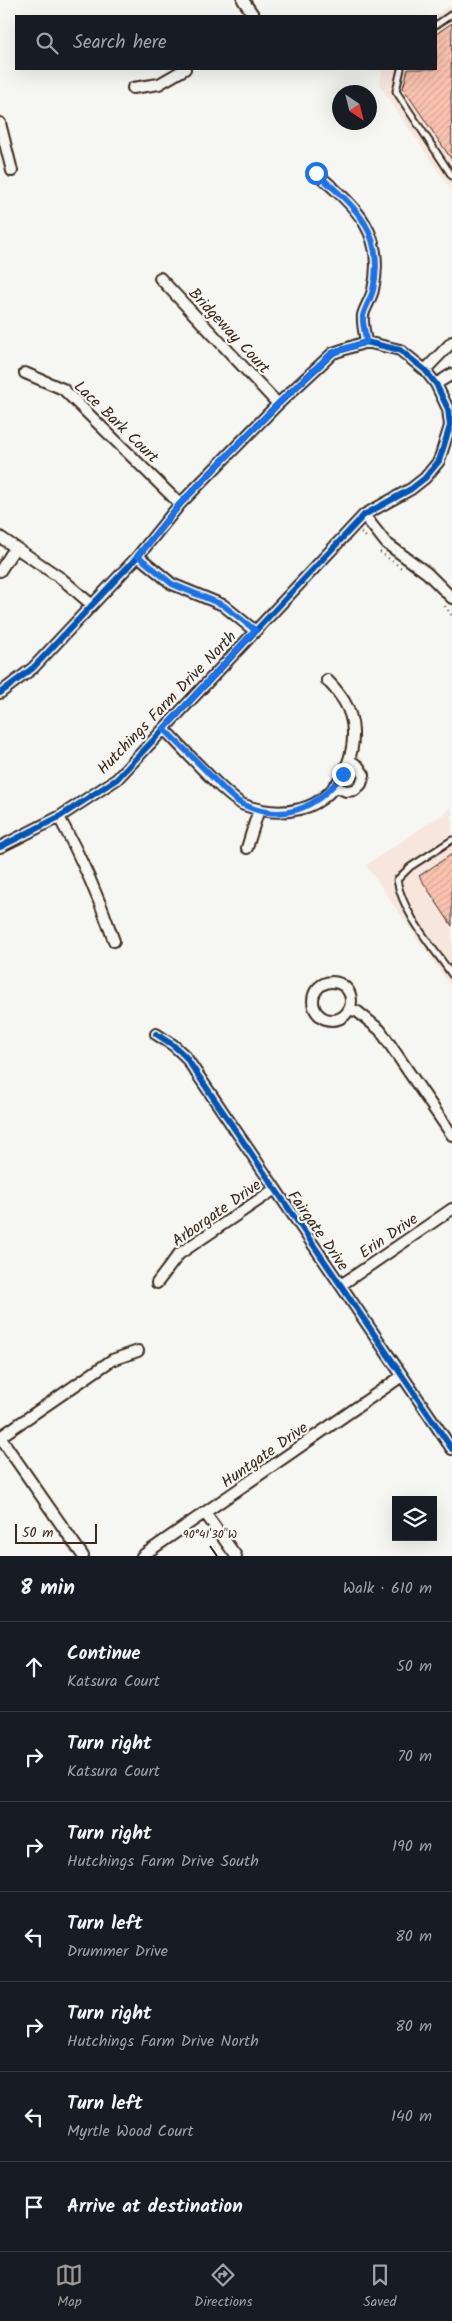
<!DOCTYPE html>
<html lang="en">
<head>
<meta charset="utf-8">
<style>
  body { margin:0; font-family:Kalam,sans-serif; background:#242831; color:#f1f3f6 }
  .controls { position:absolute; right:15px; bottom:15px; display:grid; overflow:hidden; border-radius:0px; box-shadow:0 5px 20px #0002 }
  .controls button { width:45px; height:45px; display:grid; place-items:center; padding:0; border:0; border-bottom:1px solid #363941; background:#171b24; color:#f1f3f6; font:25px sans-serif }
  .compass { position:absolute; left:332px; top:85px; width:45px; height:45px; border-radius:50%; background:#171b24; box-shadow:0 5px 20px #0002; rotate:145deg }
  .scale { position:absolute; left:15px; bottom:12px; width:82px; box-sizing:border-box; padding-left:5px; border:2px solid #3b2a1e; border-top:0; font-size:14px; line-height:18px; white-space:nowrap; color:#3b2a1e; -webkit-text-stroke:4px #f6f6f2; paint-order:stroke }
  .stop { position:absolute; width:15px; height:15px; margin:-11px; border:4px solid #1a73e8; border-radius:50%; background:#fff }
  .stop.end { background:#1a73e8; border-color:#fff; box-shadow:0 1px 5px #0008 }
  .list { margin:0; padding:0; list-style:none }
  h2 { display:flex; justify-content:space-between; align-items:center; height:65px; margin:0; padding:0 20px; font-size:21px }
  h2 small { font-size:16px; font-weight:400; color:#9ea1a6 }
  .list li { display:grid; grid-template-columns:32px 1fr auto; gap:15px; align-items:center; box-sizing:border-box; height:90px; padding:0 20px; border-top:1px solid #363941 }
  .list b { display:block; font-size:19px; white-space:nowrap }
  .list p { margin:0; font-size:16px; white-space:nowrap; color:#9ea1a6 }
  .list em { font-size:16px; font-style:normal; color:#9ea1a6 }
  .icon { flex:none; width:28px; height:28px; fill:none; stroke:currentColor; stroke-width:2; stroke-linecap:round; stroke-linejoin:round }
  .map { position:relative; flex:none; width:452px; height:1556px; overflow:hidden }
  .search { position:absolute; background:#171b24; box-shadow:0 5px 20px #0002; left:15px; right:15px; top:15px; height:55px; display:flex; align-items:center; gap:12px; box-sizing:border-box; padding:0 18px; border-radius:0px; color:#9ea1a6; font-size:19px }
  .sheet { height:695px; background:#171b24 }
  nav { display:flex; justify-content:space-around; align-items:center; box-sizing:border-box; height:70px; border-top:1px solid #363941; background:#171b24; font-size:14px; color:#9ea1a6 }
  nav a { display:grid; justify-items:center; gap:2px }
  nav .on { color:#9f9995 }
  .map>svg:first-child { display:block }
</style>
</head>
<body>
<div class="map">
<svg width="452" height="1556" viewBox="0 0 452 1556">
  <defs>
    <pattern id="building-hatch" width="6" height="6" patternUnits="userSpaceOnUse" patternTransform="scale(1.25)"><rect width="6" height="6" fill="#fac2af"/><path d="M-1 1l2-2M0 6l6-6M5 7l2-2" fill="none" stroke="#d7a796"/></pattern>
  </defs>
  <rect width="100%" height="100%" fill="#f6f6f2"/>
  <filter id="ink" filterUnits="userSpaceOnUse"><feTurbulence type="fractalNoise" baseFrequency=".02" numOctaves="2"/><feDisplacementMap in="SourceGraphic" scale="10" xChannelSelector="R" yChannelSelector="G"/><feConvolveMatrix kernelMatrix="1 2 1 2 8 2 1 2 1" color-interpolation-filters="sRGB"/></filter>
  <g filter="url(#ink)">
    <!-- built -->
    <path fill="#f7e6de" d="M452,4V191L380,86L382,69H436V16H434Z
      M452,808V988L366,865Z"/>
    <!-- building -->
    <path fill="url(#building-hatch)" stroke="#3b2a1e" d="M452,23L451,90L452,160L403,88L408,69H436V34Z
      M452,854V926L419,876Z"/>
    <g fill="none" stroke-linecap="round" stroke-linejoin="round">
      <defs>
        <path id="service" d="M436,25L452,14
          M401,69L396,91L452,176
          M452,840L410,867L397,880C403,914 433,947 452,975"/>
        <path id="minor" d="M243,0L254,16
          M133,88L159,84L185,69
          M0,123L12,171
          M316,173C356,207 386,233 373,290C371,299 365,307 363,315C362,324 365,334 366,342
          M160,278L278,404
          M425,370L452,342
          M25,373L63,389L180,504
          M436,384L452,374
          M364,515L386,543L427,573L452,598
          M0,537L62,579L92,605
          M138,556L172,584L223,605L255,631
          M0,571L15,548
          M0,693L33,668L138,556L180,504L278,404L333,353L366,342L400,350L425,370L436,384L448,409L450,426L439,461L425,478L411,489L364,515L117,779L59,817L0,847
          M164,729C180,745 227,798 244,805C263,812 281,814 300,809C344,799 367,738 344,701C339,693 333,686 327,680
          M334,786L346,791L355,790L361,784L364,775L358,766L349,760
          M59,817C81,857 99,897 114,941
          M247,848L259,809
          M313 1001a19 19 0 1 1 38 0a19 19 0 1 1-38 0Z
          M350,1009L358,1012L380,1030L452,1135
          M156,1034L173,1045L185,1056L452,1449
          M157,1283L179,1254L275,1189
          M341,1285L452,1209
          M0,1437L112,1360L138,1351
          M0,1437L83,1556
          M205,1513L236,1556
          M142,1556L402,1376"/>
      </defs>
      <!-- service casing -->
      <use href="#service" stroke="#3b2a1e" stroke-width="9"/>
      <!-- minor casing -->
      <use href="#minor" stroke="#3b2a1e" stroke-width="14"/>
      <!-- path -->
      <path stroke="#3b2a1e" stroke-width="2" stroke-dasharray="1 4" stroke-linecap="butt" d="M361,533L369,539
        M380,552L404,570
        M445,606L452,616"/>
      <!-- service -->
      <use href="#service" stroke="#f6f6f2" stroke-width="5"/>
      <!-- minor -->
      <use href="#minor" stroke="#f6f6f2" stroke-width="10"/>
      <defs>
        <path id="cycleway" d="M0,693L33,668L138,556L180,504L278,404L333,353L366,342L400,350L425,370L436,384L448,409L450,426L439,461L425,478L411,489L364,515L117,779L59,817L0,847
          M156,1034L173,1045L185,1056L452,1449"/>
      </defs>
      <!-- cycleway casing -->
      <use href="#cycleway" stroke="#f6f6f2" stroke-width="9"/>
      <!-- cycleway -->
      <use href="#cycleway" stroke="#0057b8" stroke-width="6"/>
    </g>
  </g>
  <g fill="none" stroke-linecap="round" stroke-linejoin="round" filter="url(#ink)">
    <!-- route -->
    <path stroke="#1a73e8" stroke-width="6" d="M316,173C356,207 386,233 373,290C371,299 365,307 363,316C362,324 366,334 366,342L332,353L278,404L180,504L138,556L172,584L223,605L255,630L164,729C180,745 197,761 213,778C222,787 231,798 242,804C283,824 317,808 343,774"/>
  </g>
  <!-- ticks -->
  <path fill="none" stroke="#3b2a1e" stroke-width="2" d="M210,1546L217,1556"/>
  <g text-anchor="middle" stroke-width="4.5" stroke-linejoin="round" paint-order="stroke">
    <!-- street labels -->
    <g font-size="16" fill="#3b2a1e" stroke="#f6f6f2">
      <text transform="translate(230 330) rotate(47)" y="6">Bridgeway Court</text>
      <text transform="translate(117 421) rotate(44)" y="6">Lace Bark Court</text>
      <text transform="translate(166 702) rotate(-46)" y="6">Hutchings Farm Drive North</text>
      <text transform="translate(216 1212) rotate(-35)" y="6">Arborgate Drive</text>
      <text transform="translate(319 1230) rotate(55)" y="6">Fairgate Drive</text>
      <text transform="translate(388 1235) rotate(-34)" y="6">Erin Drive</text>
      <text transform="translate(264 1454) rotate(-35)" y="6">Huntgate Drive</text>
    </g>
  </g>
  <g font-size="12" text-anchor="middle" fill="#3b2a1e" stroke="#f6f6f2" stroke-width="4.5" stroke-linejoin="round" paint-order="stroke">
    <text x="210" y="1538">90°41'30"W</text>
  </g>
</svg>
<div class="controls">
<button><svg class="icon" aria-label="layers" viewBox="0 0 24 24"><path d="M12 4l9 5-9 5-9-5zM3 14l9 5 9-5"/></svg></button>
</div>
<svg class="compass" viewBox="-18 -18 36 36"><path d="M0-13l5 13h-10z" fill="#e53935"/><path d="M0 13l5-13h-10z" fill="#9ea1a6"/></svg>
<div class="scale">50 m</div>
<div class="stop" style="left:316px;top:173px"></div>
<div class="stop end" style="left:343px;top:774px"></div>
<div class="search"><svg class="icon" aria-label="search" viewBox="0 0 24 24"><circle cx="10" cy="10" r="6"/><path d="M15 15l6 6"/></svg>Search here</div>
</div>
<section class="sheet">
<h2>8 min<small>Walk · 610 m</small></h2>
<ul class="list">
<li><svg class="icon" aria-label="ahead" viewBox="0 0 24 24"><path d="M12 20V5M6 11l6-6 6 6"/></svg><div><b>Continue</b><p>Katsura Court</p></div><em>50 m</em></li>
<li><svg class="icon" aria-label="right" viewBox="0 0 24 24"><path d="M7 20v-9h11M14 6l5 5-5 5"/></svg><div><b>Turn right</b><p>Katsura Court</p></div><em>70 m</em></li>
<li><svg class="icon" aria-label="right" viewBox="0 0 24 24"><path d="M7 20v-9h11M14 6l5 5-5 5"/></svg><div><b>Turn right</b><p>Hutchings Farm Drive South</p></div><em>190 m</em></li>
<li><svg class="icon" aria-label="left" viewBox="0 0 24 24"><path d="M17 20v-9H6M10 6l-5 5 5 5"/></svg><div><b>Turn left</b><p>Drummer Drive</p></div><em>80 m</em></li>
<li><svg class="icon" aria-label="right" viewBox="0 0 24 24"><path d="M7 20v-9h11M14 6l5 5-5 5"/></svg><div><b>Turn right</b><p>Hutchings Farm Drive North</p></div><em>80 m</em></li>
<li><svg class="icon" aria-label="left" viewBox="0 0 24 24"><path d="M17 20v-9H6M10 6l-5 5 5 5"/></svg><div><b>Turn left</b><p>Myrtle Wood Court</p></div><em>140 m</em></li>
<li><svg class="icon" aria-label="arrive" viewBox="0 0 24 24"><path d="M6 21V4h12l-3 4 3 4H6"/></svg><div><b>Arrive at destination</b></div></li>
</ul>
</section>
<nav>
<a class="on"><svg class="icon" aria-label="map" viewBox="0 0 24 24"><path d="M3 6l6-2 6 2 6-2v14l-6 2-6-2-6 2zM9 4v14M15 6v14"/></svg>Map</a>
<a><svg class="icon" aria-label="directions" viewBox="0 0 24 24"><path d="M12 3l9 9-9 9-9-9zM9 14v-3h6M13 9l2 2-2 2"/></svg>Directions</a>
<a><svg class="icon" aria-label="saved" viewBox="0 0 24 24"><path d="M7 4h10v16l-5-4-5 4z"/></svg>Saved</a>
</nav>
</body>
</html>
